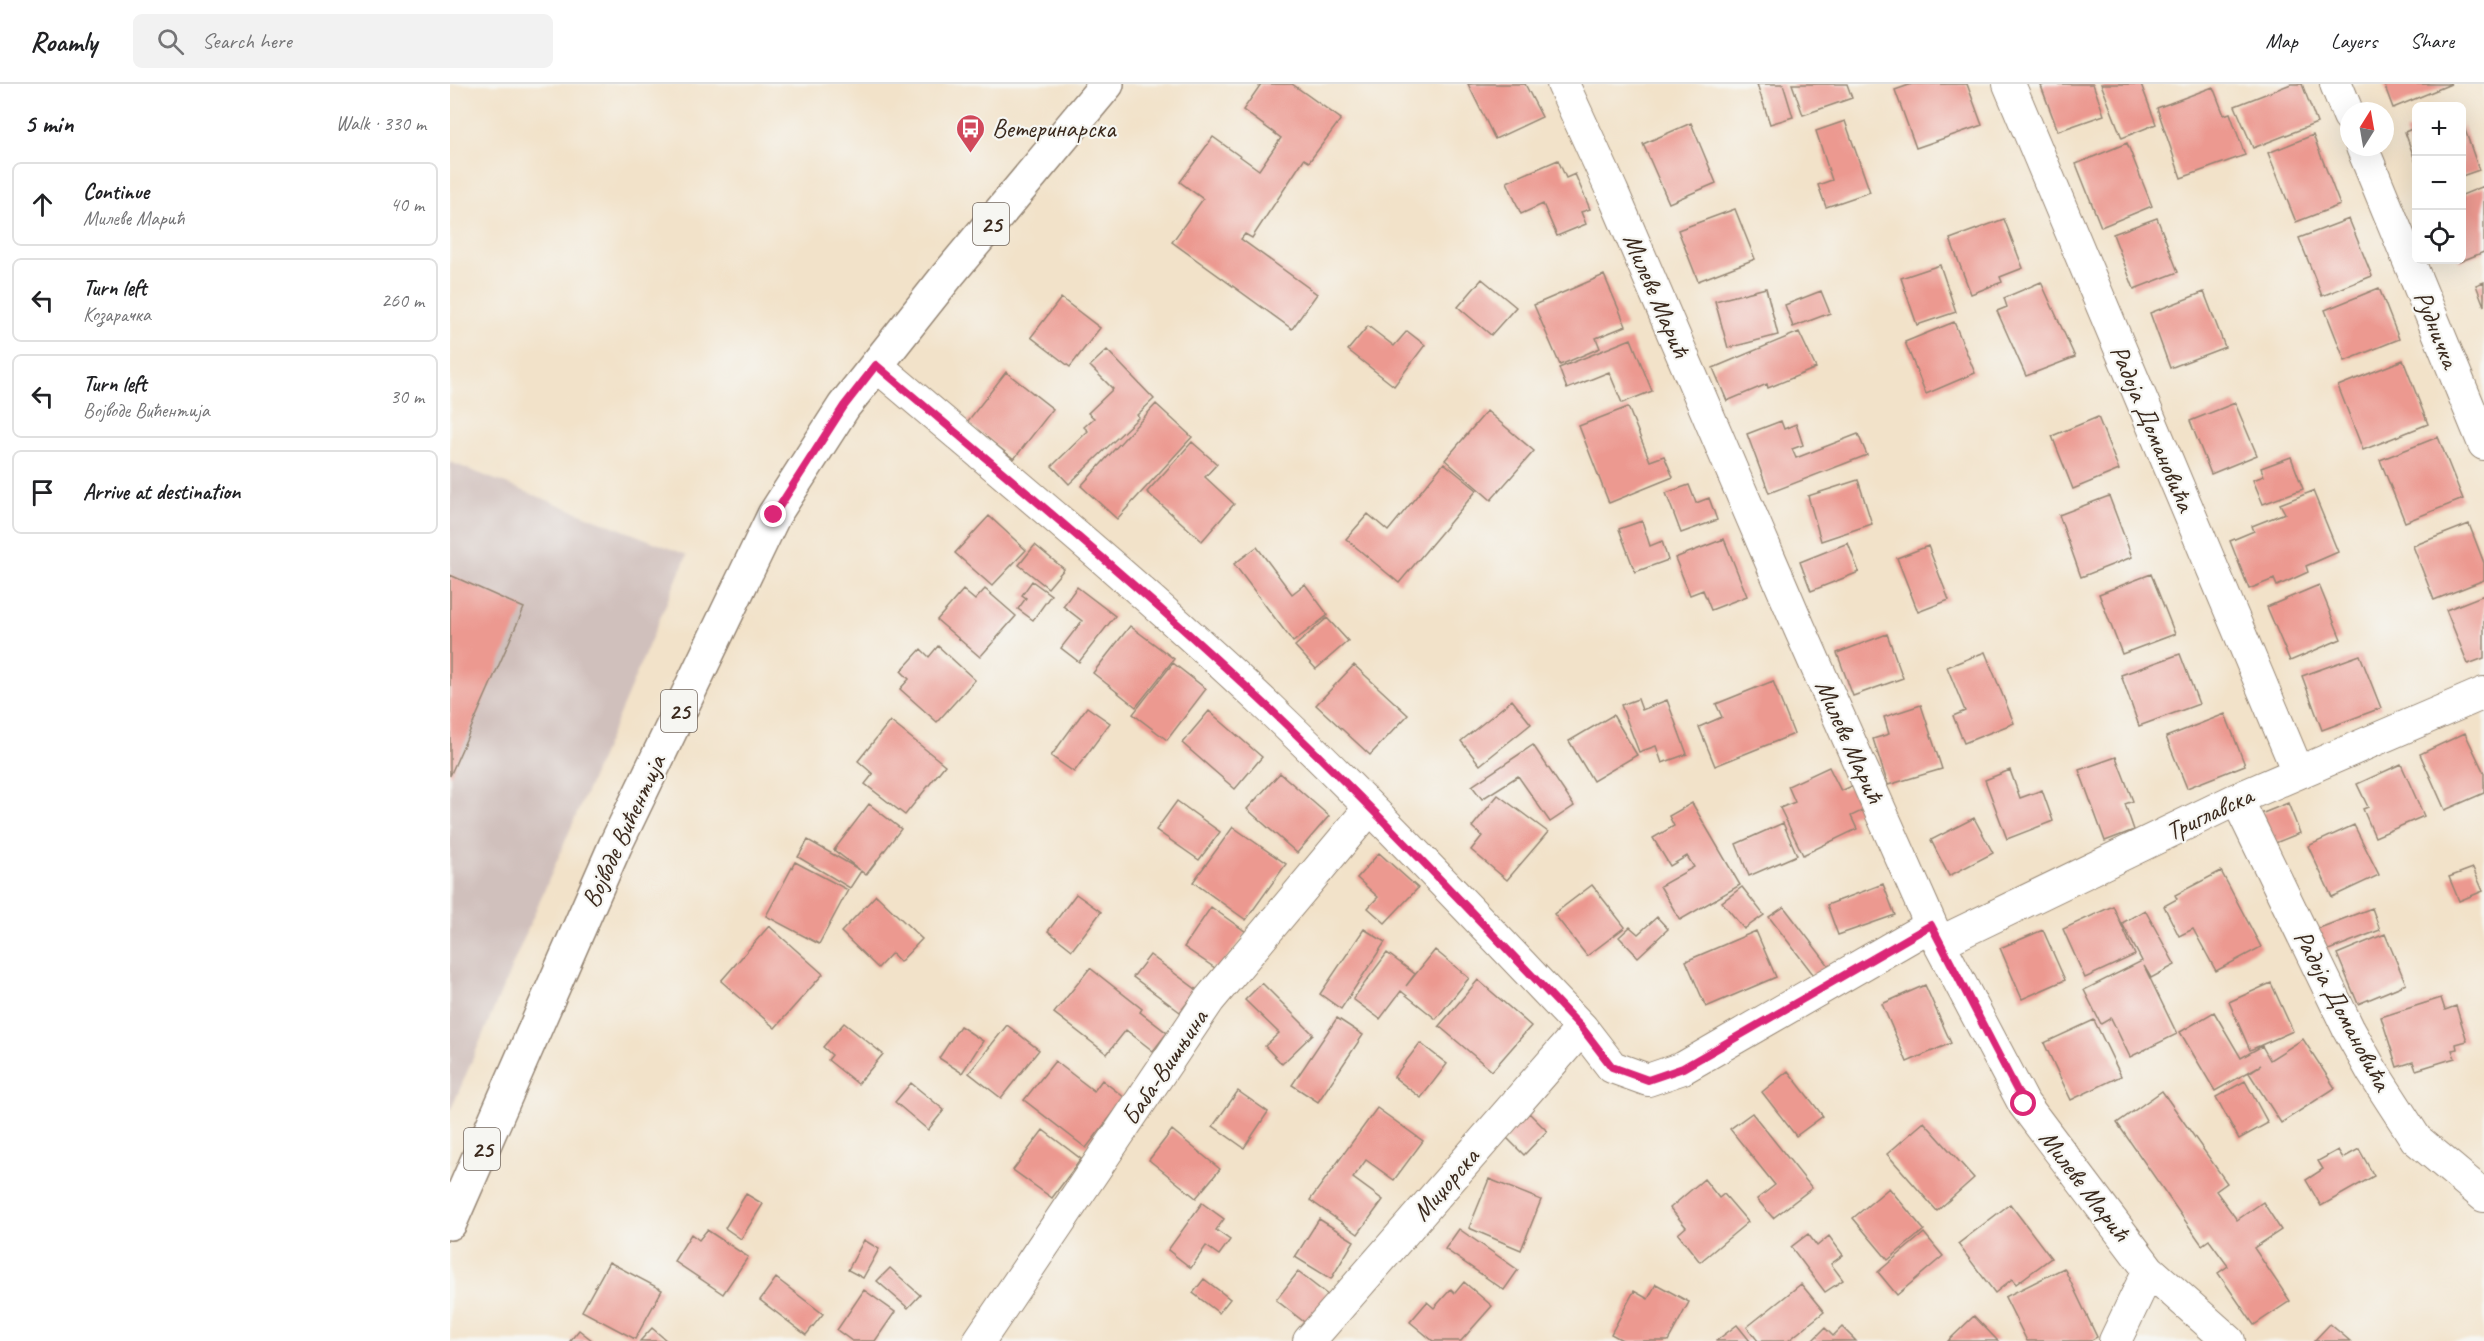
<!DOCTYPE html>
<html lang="en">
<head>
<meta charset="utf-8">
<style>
  body { margin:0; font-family:Caveat,sans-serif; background:#f2f2f2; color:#202124 }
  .controls { position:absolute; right:18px; top:18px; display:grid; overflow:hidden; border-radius:9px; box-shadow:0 6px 24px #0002 }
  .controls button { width:54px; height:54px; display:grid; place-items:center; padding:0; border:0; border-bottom:2px solid #e0e0e0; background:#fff; color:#202124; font:30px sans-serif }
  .compass { position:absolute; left:1890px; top:18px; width:54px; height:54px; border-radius:50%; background:#fff; box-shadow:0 6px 24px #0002; rotate:11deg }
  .stop { position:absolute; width:18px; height:18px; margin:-14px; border:4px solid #db2777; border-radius:50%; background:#fff }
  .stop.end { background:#db2777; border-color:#fff; box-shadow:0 2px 6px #0008 }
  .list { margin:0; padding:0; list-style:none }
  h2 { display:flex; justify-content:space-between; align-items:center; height:78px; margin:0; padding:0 24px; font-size:26px }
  h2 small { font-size:20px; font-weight:400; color:#757577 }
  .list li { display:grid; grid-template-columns:39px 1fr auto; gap:18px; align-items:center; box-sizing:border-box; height:84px; margin:0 12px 12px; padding:0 12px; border:2px solid #e0e0e0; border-radius:9px }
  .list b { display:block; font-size:22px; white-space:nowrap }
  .list p { margin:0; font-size:20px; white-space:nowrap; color:#757577 }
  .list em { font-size:20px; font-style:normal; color:#757577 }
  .icon { flex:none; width:33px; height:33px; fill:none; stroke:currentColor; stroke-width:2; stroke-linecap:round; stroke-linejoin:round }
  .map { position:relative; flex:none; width:2034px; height:1257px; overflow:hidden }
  header { display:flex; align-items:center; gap:36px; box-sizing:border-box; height:84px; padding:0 30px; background:#fff; border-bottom:2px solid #e0e0e0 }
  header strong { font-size:28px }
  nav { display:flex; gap:33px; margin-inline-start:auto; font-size:21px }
  .search { width:420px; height:54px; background:#f2f2f2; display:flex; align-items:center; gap:15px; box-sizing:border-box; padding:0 21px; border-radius:9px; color:#757577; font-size:22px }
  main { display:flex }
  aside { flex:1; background:#fff }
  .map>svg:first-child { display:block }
</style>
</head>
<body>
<header>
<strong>Roamly</strong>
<div class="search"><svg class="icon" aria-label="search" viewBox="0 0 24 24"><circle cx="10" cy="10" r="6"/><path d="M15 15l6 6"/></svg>Search here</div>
<nav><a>Map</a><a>Layers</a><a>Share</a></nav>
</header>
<main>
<aside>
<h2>5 min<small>Walk · 330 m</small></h2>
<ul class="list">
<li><svg class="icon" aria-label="ahead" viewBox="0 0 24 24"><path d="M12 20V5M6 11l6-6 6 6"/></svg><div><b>Continue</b><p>Милеве Марић</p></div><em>40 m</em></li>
<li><svg class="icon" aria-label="left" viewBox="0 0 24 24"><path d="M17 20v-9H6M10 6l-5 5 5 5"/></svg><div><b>Turn left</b><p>Козарачка</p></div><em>260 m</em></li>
<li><svg class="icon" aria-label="left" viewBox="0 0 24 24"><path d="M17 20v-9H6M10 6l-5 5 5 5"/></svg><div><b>Turn left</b><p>Војводе Вићентија</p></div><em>30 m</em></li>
<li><svg class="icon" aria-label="arrive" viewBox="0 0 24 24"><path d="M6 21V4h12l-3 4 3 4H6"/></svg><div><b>Arrive at destination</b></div></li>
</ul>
</aside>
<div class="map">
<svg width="2034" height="1257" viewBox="0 0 2034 1257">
  <rect width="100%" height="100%" fill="#f6f6f2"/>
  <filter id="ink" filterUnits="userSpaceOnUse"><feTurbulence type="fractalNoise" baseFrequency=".0167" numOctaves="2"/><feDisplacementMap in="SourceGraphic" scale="12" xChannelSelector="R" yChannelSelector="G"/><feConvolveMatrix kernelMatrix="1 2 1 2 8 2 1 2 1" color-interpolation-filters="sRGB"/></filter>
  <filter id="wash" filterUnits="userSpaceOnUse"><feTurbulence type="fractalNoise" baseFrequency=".008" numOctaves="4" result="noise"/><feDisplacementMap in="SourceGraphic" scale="24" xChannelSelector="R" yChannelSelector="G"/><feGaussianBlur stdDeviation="1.35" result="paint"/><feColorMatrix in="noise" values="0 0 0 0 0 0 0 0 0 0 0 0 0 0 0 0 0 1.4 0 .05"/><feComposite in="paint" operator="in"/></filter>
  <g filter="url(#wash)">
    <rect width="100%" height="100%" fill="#f2e2c9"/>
    <!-- industrial -->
    <path fill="#d0c0bc" d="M0,378L237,471L0,1028Z"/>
    <g id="blocks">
      <!-- building -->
      <path fill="#ec9990" d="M811,0H842L891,35L859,78L854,75L802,154L795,150L791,155L867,210L842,245L722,158L753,115L730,98L763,53L809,86L831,54L793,26Z
        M1018,0H1075L1092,33L1045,55Z
        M1307,0H1333L1343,33L1320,40Z
        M1342,0H1397L1402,14L1353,31Z
        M1462,0H1517L1532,41L1466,64L1445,6Z
        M1595,0H1643L1654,31L1608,47L1591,2Z
        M1651,0H1691L1706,40L1672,54Z
        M1841,0H1852L1867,39L1803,64L1785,22Z
        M1934,0H2001L1943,24Z
        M1763,3L1774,31L1780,29L1795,71L1731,94L1707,24Z
        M1395,37L1420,108L1376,123L1368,101L1382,96L1366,47Z
        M2012,37L2029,86L2012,92Z
        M1241,39L1266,99L1219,119L1193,60Z
        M1966,43V79L1955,48Z
        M1863,51L1890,121L1846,138L1818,69Z
        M1677,59L1702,122L1651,143L1626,80Z
        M1108,76L1116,94L1125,90L1140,125L1131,128L1136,140L1107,152L1093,120L1071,130L1057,98Z
        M2034,102V168L2009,178L2012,111Z
        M1285,125L1305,175L1248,197L1228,146Z
        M1707,134L1728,188L1684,205L1663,150Z
        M1554,135L1573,184L1550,193L1552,198L1521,210L1500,155Z
        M1899,135L1922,192L1872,212L1849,154Z
        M1490,181L1506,228L1467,241L1451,194Z
        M1154,191L1176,242L1146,254L1150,264L1110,281L1084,221Z
        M1032,195L1066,223L1041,251L1008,223Z
        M1591,198L1625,273L1576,292L1547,227L1557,223L1554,214Z
        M2034,198V222L2026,201Z
        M1316,204L1328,251L1278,264L1265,217Z
        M1929,204L1949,255L1895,277L1875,226Z
        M1371,207L1380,229L1343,243L1335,221Z
        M1754,208L1775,263L1720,284L1700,229Z
        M611,214L650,244L620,283L581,253Z
        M1504,238L1525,289L1476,310L1455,258Z
        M918,242L944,262L957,247L975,261L944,302L898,266Z
        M1349,248L1366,284L1318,304L1317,300L1277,317L1263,284Z
        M1181,255L1202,307L1172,319L1159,288L1117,305L1109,284Z
        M657,266L704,315L687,331L689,333L619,400L602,382L638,347L634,343L644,334L638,329L663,305L640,282Z
        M1953,276L1978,340L1913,366L1888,302Z
        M556,288L603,325L564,375L517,338Z
        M1785,319L1807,371L1761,390L1740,337Z
        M706,320L742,353L667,435L631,402Z
        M1178,323L1200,377L1214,372L1223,393L1159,419L1129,342Z
        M1037,327L1084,367L1041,416L995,376Z
        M1648,333L1669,386L1623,405L1602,352Z
        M1331,337L1334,345L1346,340L1353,361L1342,365L1346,374L1408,350L1417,371L1319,409L1297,350Z
        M1988,353L2013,415L1955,438L1930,376Z
        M742,358L767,380L755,393L784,420L752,457L697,408Z
        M1841,373L1853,405L1813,420L1803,396L1814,392L1811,384Z
        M994,379L1027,406L949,499L896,455L918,430L938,447Z
        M1408,396L1422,440L1371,457L1358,412Z
        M1239,401L1246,419L1259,414L1267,436L1231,449L1216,409Z
        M1863,407L1888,468L1856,482L1858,488L1827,502L1824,495L1799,505L1780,457L1804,447L1802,442L1835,429L1830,420Z
        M1659,412L1682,473L1631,493L1609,431Z
        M539,432L576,466L542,502L505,469Z
        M1192,437L1200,462L1212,457L1218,476L1185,488L1169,445Z
        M2019,440L2034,479V496L1984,516L1963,462Z
        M1274,455L1297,512L1261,526L1253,506L1240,511L1225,474Z
        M1398,459L1409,488L1361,507L1350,478Z
        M585,461L614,485L598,504L569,481Z
        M1478,462L1499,516L1468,528L1447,474Z
        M807,463L842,510L855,500L878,531L843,558L784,480Z
        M1701,490L1725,550L1672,570L1649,510Z
        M0,491L74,524L0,692Z
        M582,497L601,511L583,536L568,525L576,514L572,511Z
        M1869,501L1891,555L1840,577L1817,523Z
        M627,503L665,532L629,578L611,564L632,537L613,522Z
        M535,505L566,532L530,573L487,536L513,506L525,516Z
        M2034,511V574L2018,580L1996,526Z
        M877,534L898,557L866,585L845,562Z
        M680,542L724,575L686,623L643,589Z
        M1437,550L1453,594L1403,612L1387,569Z
        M488,562L525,596L487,638L450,605L459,595L451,587L471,565L479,573Z
        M1535,568L1564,639L1514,659L1503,632L1515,627L1497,583Z
        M1730,570L1749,620L1689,642L1671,591Z
        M1910,571L1931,624L1872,646L1852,592Z
        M723,579L756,605L717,656L683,630Z
        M904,581L958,631L920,671L866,621Z
        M1323,597L1344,650L1265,682L1249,643L1272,633L1266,620Z
        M1188,615L1192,626L1217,616L1237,670L1212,679L1206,662L1189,668L1171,621Z
        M1062,616L1081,640L1030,681L1011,657Z
        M1471,621L1492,685L1438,701L1423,655L1439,650L1434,633Z
        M637,623L660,639L624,688L601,672Z
        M759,627L812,673L785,705L732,659Z
        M1775,630L1795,681L1737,704L1716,653Z
        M1163,631L1187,671L1143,697L1119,657Z
        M440,637L495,681L455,731L415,700L423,690L408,677Z
        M2015,649L2034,689V709L1995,726L1970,670Z
        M1083,661L1124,722L1100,738L1068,692L1032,715L1022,702Z
        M1666,673L1683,717L1675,720L1684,746L1655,757L1629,686Z
        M1951,680L1974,732L1925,753L1913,725L1918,723L1907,700Z
        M1379,683L1391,707L1402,702L1414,726L1401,732L1407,745L1353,771L1330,724L1345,718L1338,702Z
        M1560,686L1570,714L1592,706L1603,737L1557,755L1535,696Z
        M830,689L879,732L847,769L797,725Z
        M1048,711L1098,748L1057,796L1021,766L1032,752L1022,743Z
        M727,717L770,748L749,776L706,746Z
        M1242,719L1290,801L1230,836L1210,802L1244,783L1237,772L1220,782L1203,754L1224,742L1219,732Z
        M1838,719L1850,749L1813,764L1801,734Z
        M419,720L451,745L416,791L411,787L400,804L348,773L358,756L410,786L384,766Z
        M1524,734L1543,769L1499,792L1481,756Z
        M1333,739L1347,771L1299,792L1286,760Z
        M1904,741L1929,791L1882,813L1858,762Z
        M783,743L836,780L796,836L743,798Z
        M929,769L968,804L935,839L918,824L928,813L907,794Z
        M345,778L398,806L369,860L316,832Z
        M2023,784L2033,807L2009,817L1999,793Z
        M1771,787L1811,863L1766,887L1743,845L1729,852L1714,822L1727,815L1725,811Z
        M1433,800L1445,831L1388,851L1377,821Z
        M1142,801L1175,843L1137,872L1104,830Z
        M1292,803L1314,831L1294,845L1272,818Z
        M626,810L651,828L622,866L598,847Z
        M426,811L472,855L450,878L442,869L428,884L391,848Z
        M1663,822L1685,871L1635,894L1613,845Z
        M761,823L796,848L768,886L734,863Z
        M1334,823L1380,883L1366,894L1319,833Z
        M1922,824L1930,846L1876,867L1867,845Z
        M1695,826L1725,881L1701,894L1694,882L1727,950L1680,973L1661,934L1651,940L1634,906L1692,877L1672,839Z
        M1207,833L1218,845L1188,873L1169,853L1180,843L1188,850Z
        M319,842L373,890L325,944L271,897Z
        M914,845L935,858L891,925L870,910Z
        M1593,846L1615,896L1572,915L1550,864Z
        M1306,847L1326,893L1256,923L1236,877Z
        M1935,850L1956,900L1908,920L1887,870Z
        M985,866L1019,894L986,935L951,907L930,935L903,915L937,869L965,890L956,902Z
        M700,871L747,906L730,928L683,893Z
        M640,884L692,925L690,928L717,949L703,967L676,946L657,970L604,929Z
        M1028,896L1081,942L1042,987L989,942Z
        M812,899L863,950L832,980L815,962L829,949L795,916Z
        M1821,899L1843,947L1800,966L1779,918Z
        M1475,901L1501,959L1457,978L1432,920Z
        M1991,914L1995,926L2006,922L2017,957L2006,960L2007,965L2002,966L2005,974L1966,986L1963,978L1947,983L1931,933Z
        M1764,928L1791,974L1812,962L1820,976L1853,955L1885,1004L1831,1039L1799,989L1811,981L1765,1007L1730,948Z
        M887,934L913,951L868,1018L842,1001Z
        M1644,936L1671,992L1621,1016L1594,959Z
        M394,939L433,970L408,1000L378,976L382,971L373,963Z
        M557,941L589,966L551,1014L519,989Z
        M510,942L533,957L512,989L489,974Z
        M970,959L997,980L971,1014L944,993Z
        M605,977L644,1007L652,996L675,1014L636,1064L574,1016Z
        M1338,987L1373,1032L1346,1052L1312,1008Z
        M1795,997L1818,1039L1789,1055L1766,1013Z
        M461,999L494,1026L478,1046L445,1018Z
        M788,1007L818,1028L794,1064L763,1042Z
        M1712,1007L1777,1099L1766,1107L1787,1136L1813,1118L1831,1146L1804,1164L1840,1217L1804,1241L1768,1189L1778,1182L1759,1156L1752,1161L1667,1039Z
        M927,1024L973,1057L944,1096L916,1076L903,1094L933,1116L908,1150L860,1116Z
        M1079,1029L1097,1047L1074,1071L1056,1053Z
        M1302,1029L1362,1104L1323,1134L1307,1115L1325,1101L1280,1045Z
        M1474,1038L1524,1094L1487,1127L1437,1070Z
        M593,1046L631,1075L602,1114L563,1086Z
        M722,1046L770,1085L746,1114L699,1076Z
        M1909,1065L1924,1092L1871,1122L1856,1096L1873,1085L1868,1077L1888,1066L1893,1074Z
        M1039,1095L1091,1116L1071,1166L1019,1144Z
        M1254,1095L1269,1114L1274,1110L1298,1138L1250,1178L1228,1150L1236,1143L1220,1124Z
        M1439,1104L1474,1146L1438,1176L1403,1134Z
        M296,1110L313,1120L291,1155L275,1144Z
        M752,1119L774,1135L766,1146L780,1156L769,1171L756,1162L741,1184L718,1166Z
        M1560,1120L1601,1174L1566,1200L1562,1195L1545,1209L1508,1160Z
        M869,1135L904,1157L881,1195L845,1173Z
        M1009,1145L1068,1186L1054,1206L995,1165Z
        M257,1146L298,1173L273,1210L224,1177L241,1150L249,1156Z
        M1474,1149L1493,1172L1447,1211L1428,1188Z
        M1358,1150L1367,1162L1379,1152L1393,1171L1381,1180L1393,1196L1375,1208L1341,1163Z
        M414,1156L429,1165L413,1194L398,1186Z
        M159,1178L212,1206L185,1255L132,1227Z
        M440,1184L470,1211L458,1224L427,1197Z
        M1614,1184L1647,1253L1640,1257H1577L1555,1213Z
        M848,1188L884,1216L862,1244L826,1216Z
        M326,1194L373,1230L356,1251L310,1216Z
        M754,1195L780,1215L769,1229L743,1209Z
        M1014,1198L1042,1222L1011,1257H983L960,1238L977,1218L984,1224L1001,1205L1005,1209Z
        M1206,1200L1239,1218L1218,1257H1174L1161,1250L1184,1207L1198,1215Z
        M1351,1200L1374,1228L1338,1257H1308L1297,1243Z
        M414,1206L445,1228L425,1257H402L387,1246Z
        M1524,1232L1548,1257H1498Z
        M1880,1240L1900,1257H1864Z
        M1287,1241L1300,1257H1266Z
        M1392,1243L1406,1257H1362L1375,1244L1383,1252Z
        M202,1244L217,1257H190Z
        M129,1246L143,1257H120Z"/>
    </g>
  </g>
  <g filter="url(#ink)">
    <use href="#blocks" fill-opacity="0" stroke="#968674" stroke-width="1.5"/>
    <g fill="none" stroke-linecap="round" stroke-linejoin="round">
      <defs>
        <path id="street" d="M1113,0L1162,107L1349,543L1489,859L1574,1020L1699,1186L1779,1257
          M1559,0L1848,688
          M1886,0L1899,32
          M1912,63L2034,360
          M426,281C559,394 692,504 819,624C927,727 1029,836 1132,944L1162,983L1198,996L1233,984L1481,841
          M1787,715L1898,944L1922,987L1966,1055L2034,1112
          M1489,859L1787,715L2034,609
          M529,1257L759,916L920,724
          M859,1257L1132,944
          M1665,1257L1699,1186"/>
        <path id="primary" d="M0,1139L165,762L324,431L394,322L497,192L657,0"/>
      </defs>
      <!-- street casing -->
      <use href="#street" stroke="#968674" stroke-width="34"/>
      <!-- primary casing -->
      <use href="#primary" stroke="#968674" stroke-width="36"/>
      <!-- street -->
      <use href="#street" stroke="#fff" stroke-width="32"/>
      <!-- primary -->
      <use href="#primary" stroke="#fff" stroke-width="33"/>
    </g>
  </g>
  <g fill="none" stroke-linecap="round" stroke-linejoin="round" filter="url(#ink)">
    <!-- route -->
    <path stroke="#db2777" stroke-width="8" d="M324,431L394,322L426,281C559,394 692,504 819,624C927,727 1029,836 1132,944L1162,983L1198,996L1233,984L1481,841L1574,1020"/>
  </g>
  <!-- icons -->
  <defs>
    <symbol id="bus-pin" viewBox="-11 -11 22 30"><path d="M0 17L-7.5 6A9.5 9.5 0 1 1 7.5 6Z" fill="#d1495b" stroke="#f6f6f2"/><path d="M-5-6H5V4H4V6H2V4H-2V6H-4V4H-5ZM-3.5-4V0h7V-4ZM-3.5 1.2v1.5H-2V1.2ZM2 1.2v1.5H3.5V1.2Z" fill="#fff"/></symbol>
  </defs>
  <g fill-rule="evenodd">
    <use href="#bus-pin" x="504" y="28" width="33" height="45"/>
  </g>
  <g text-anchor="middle" stroke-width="4.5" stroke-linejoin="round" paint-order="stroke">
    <!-- shield labels -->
    <g fill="#f6f6f2" stroke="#73675e" stroke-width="1.5">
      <rect x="523" y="119" width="36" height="42" rx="4.5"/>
      <rect x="211" y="606" width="36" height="42" rx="4.5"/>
      <rect x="14" y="1044" width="36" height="42" rx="4.5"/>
    </g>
    <g font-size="24" font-weight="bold" fill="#3b2a1e">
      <text x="541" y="148">25</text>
      <text x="229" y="635">25</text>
      <text x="32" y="1073">25</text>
    </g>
    <!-- poi labels -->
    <g font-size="26" fill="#3b2a1e" stroke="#f6f6f2" text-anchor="start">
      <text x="542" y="53">Ветеринарска</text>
    </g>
    <!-- street labels -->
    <g font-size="26" fill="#3b2a1e" stroke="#f6f6f2">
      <text transform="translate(1207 211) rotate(67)" y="9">Милеве Марић</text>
      <text transform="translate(1987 245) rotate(68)" y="9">Рудничка</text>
      <text transform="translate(1703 344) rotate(67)" y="9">Радоја Домановића</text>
      <text transform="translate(1400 657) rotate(66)" y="9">Милеве Марић</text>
      <text transform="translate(1759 729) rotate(-25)" y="9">Триглавска</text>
      <text transform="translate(173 747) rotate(-65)" y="9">Војводе Вићентија</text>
      <text transform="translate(1893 926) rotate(62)" y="9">Радоја Домановића</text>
      <text transform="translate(714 983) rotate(-56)" y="9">Баба-Вишњина</text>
      <text transform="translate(995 1100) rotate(-49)" y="9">Миџорска</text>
      <text transform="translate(1635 1101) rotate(53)" y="9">Милеве Марић</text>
    </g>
  </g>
</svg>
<div class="controls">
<button>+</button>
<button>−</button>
<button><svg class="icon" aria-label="locate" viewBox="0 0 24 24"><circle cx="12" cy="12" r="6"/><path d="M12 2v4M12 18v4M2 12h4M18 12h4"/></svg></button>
</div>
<svg class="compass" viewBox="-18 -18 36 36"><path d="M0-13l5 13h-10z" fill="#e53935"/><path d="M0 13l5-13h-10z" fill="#757577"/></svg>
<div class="stop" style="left:1574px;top:1020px"></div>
<div class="stop end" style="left:324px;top:431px"></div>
</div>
</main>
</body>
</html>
